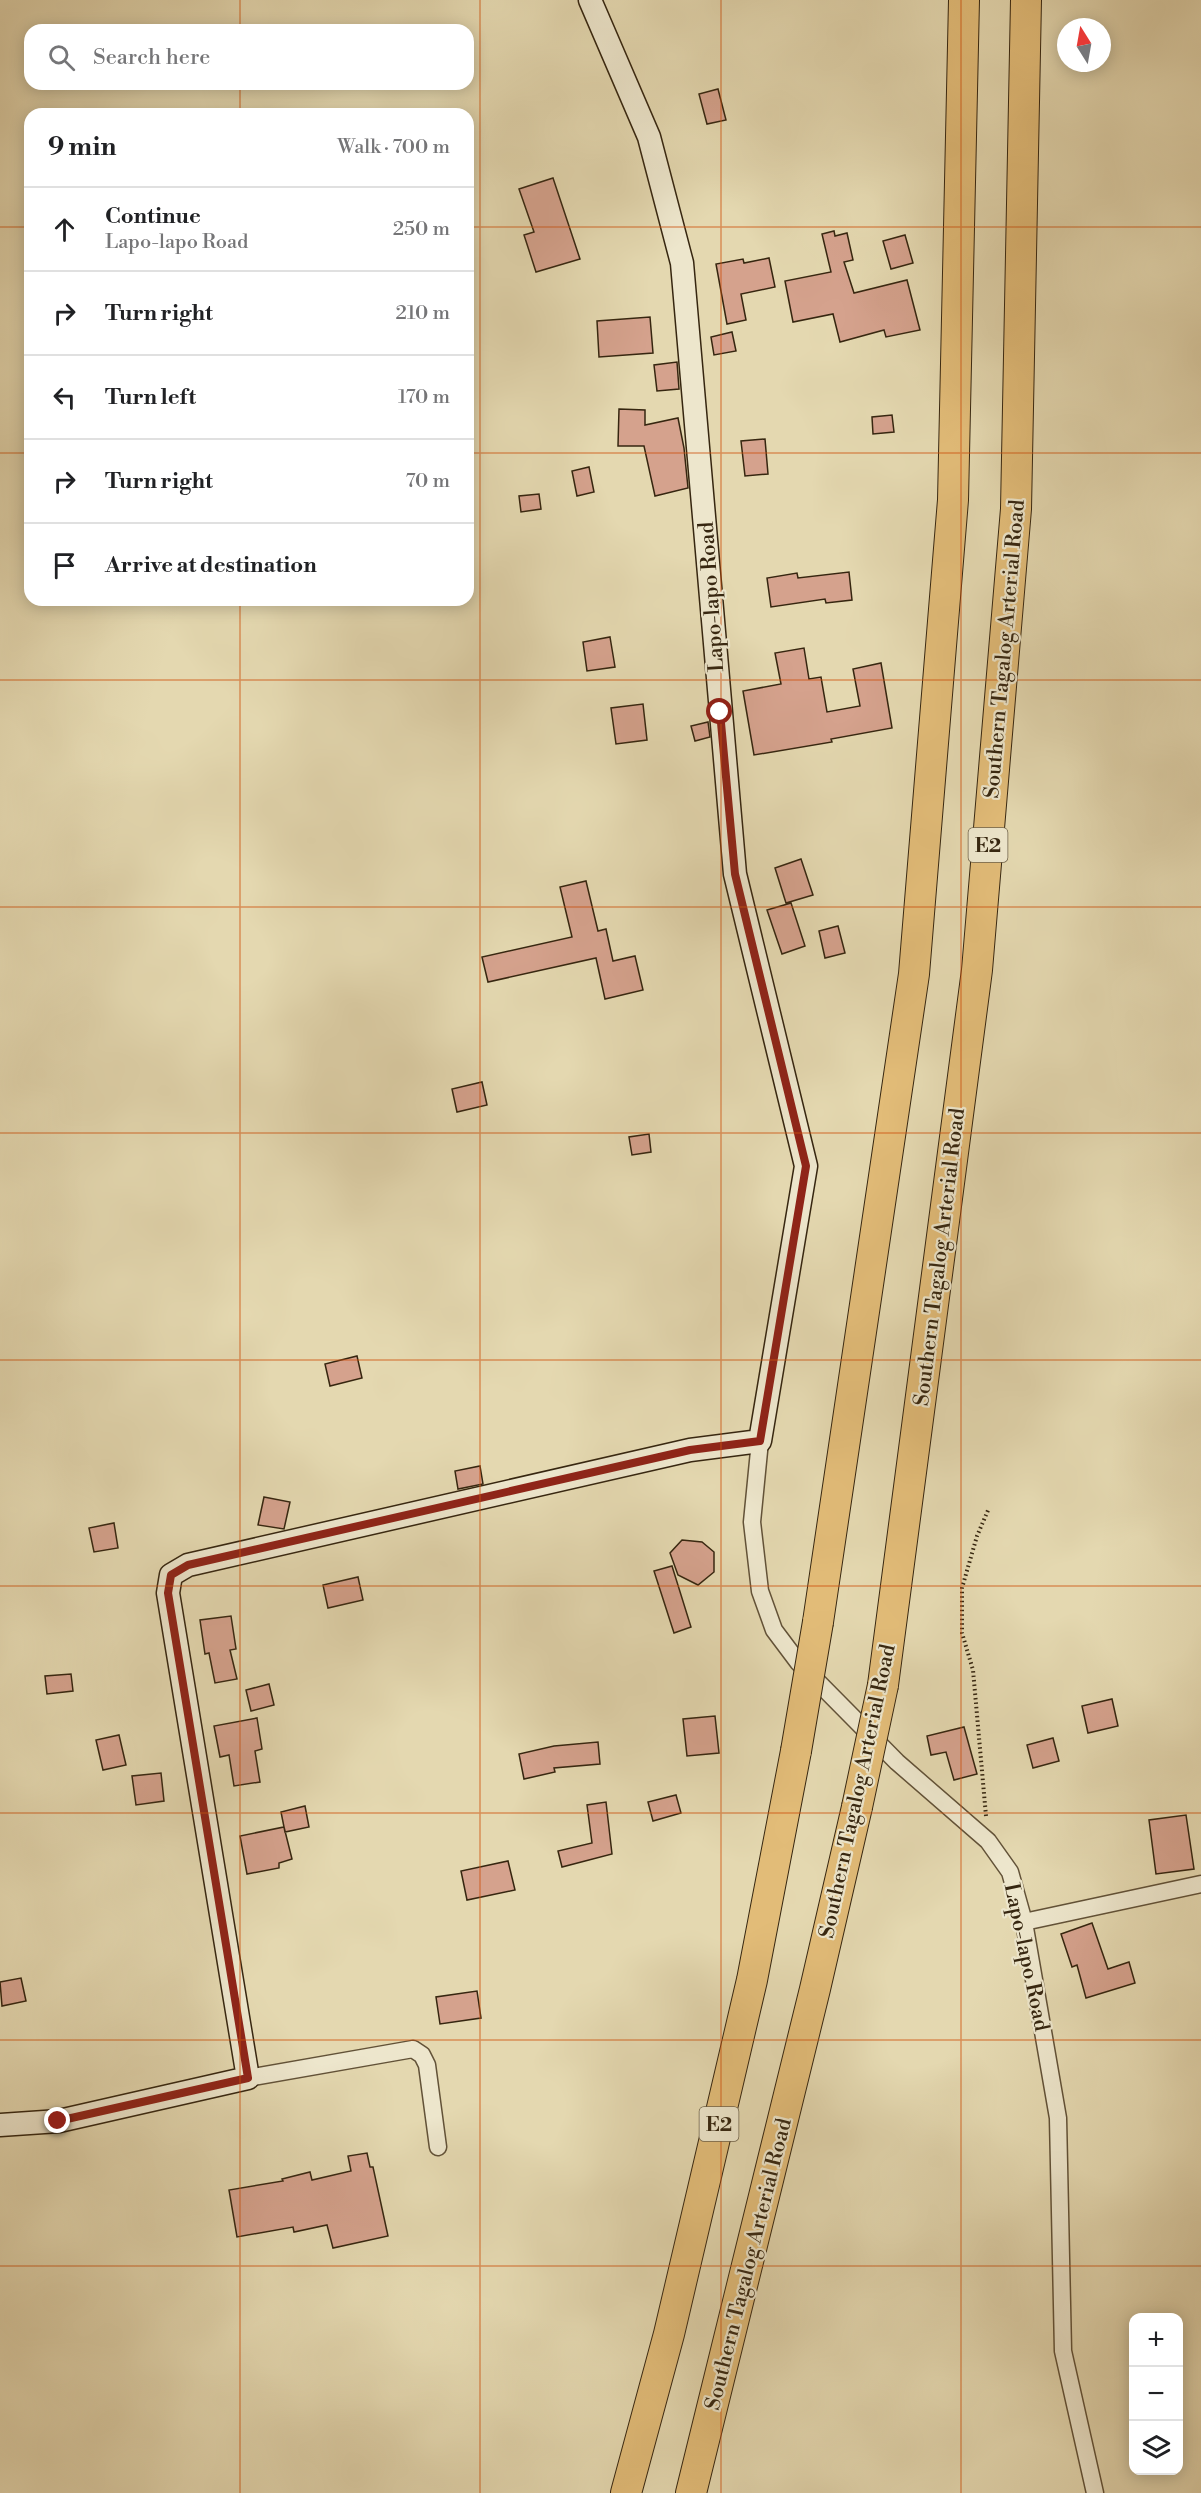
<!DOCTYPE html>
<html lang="en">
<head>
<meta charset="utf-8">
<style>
  body { margin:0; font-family:"Libre Bodoni",serif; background:#f6f6f6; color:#202124 }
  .controls { position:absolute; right:18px; bottom:18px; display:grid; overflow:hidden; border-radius:12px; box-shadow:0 3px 15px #0003 }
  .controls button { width:54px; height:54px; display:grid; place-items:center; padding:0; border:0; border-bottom:2px solid #e0e0e0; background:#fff; color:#202124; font:30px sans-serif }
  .compass { position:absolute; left:1057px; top:18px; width:54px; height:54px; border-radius:50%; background:#fff; box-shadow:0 3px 15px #0003; rotate:349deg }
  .stop { position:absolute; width:18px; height:18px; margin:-14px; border:4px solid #8f2418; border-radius:50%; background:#fff }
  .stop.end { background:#8f2418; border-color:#fff; box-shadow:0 2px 6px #0008 }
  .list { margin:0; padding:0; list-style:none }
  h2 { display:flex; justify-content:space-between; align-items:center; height:78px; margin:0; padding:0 24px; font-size:26px }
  h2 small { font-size:20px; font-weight:400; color:#757577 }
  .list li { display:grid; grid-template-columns:39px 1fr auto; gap:18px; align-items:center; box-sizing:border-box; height:84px; padding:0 24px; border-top:2px solid #e0e0e0 }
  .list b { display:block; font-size:22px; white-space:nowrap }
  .list p { margin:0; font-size:20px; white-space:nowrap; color:#757577 }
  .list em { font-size:20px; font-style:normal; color:#757577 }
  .icon { flex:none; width:33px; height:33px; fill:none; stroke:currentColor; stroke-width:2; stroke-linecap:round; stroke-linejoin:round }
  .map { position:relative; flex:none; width:1201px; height:2493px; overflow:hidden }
  .search { position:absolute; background:#fff; box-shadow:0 3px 15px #0003; left:24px; top:24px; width:450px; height:66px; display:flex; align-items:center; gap:15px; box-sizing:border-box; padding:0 21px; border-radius:18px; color:#757577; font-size:22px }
  .panel { position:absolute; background:#fff; box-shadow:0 3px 15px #0003; left:24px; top:108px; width:450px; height:498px; border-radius:18px }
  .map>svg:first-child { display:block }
</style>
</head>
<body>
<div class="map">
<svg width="1201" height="2493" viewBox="0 0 1201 2493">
  <rect width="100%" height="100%" fill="#e4d8b0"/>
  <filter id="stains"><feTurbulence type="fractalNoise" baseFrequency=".00333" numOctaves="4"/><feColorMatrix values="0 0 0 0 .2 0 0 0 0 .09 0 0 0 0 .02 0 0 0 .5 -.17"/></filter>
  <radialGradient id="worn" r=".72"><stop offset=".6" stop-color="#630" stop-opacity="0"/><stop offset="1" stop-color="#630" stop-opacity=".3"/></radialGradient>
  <!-- building -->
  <path fill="#d5a28d" stroke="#362610" stroke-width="1.5" d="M718,89L726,120L707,124L699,94Z
    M553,178L580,259L536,272L524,235L534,232L519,189Z
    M834,231L835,236L847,233L853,260L844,262L854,293L907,280L920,330L886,337L884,330L840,342L833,314L793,322L785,281L831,272L822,234Z
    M905,235L913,263L891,269L883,241Z
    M769,258L775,287L741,294L746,320L727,324L716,264L743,259L744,263Z
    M650,317L653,353L599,357L597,321Z
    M732,332L736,351L714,355L711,337Z
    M677,362L679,389L657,391L654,365Z
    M619,409L645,410V425L678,418L684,448L688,488L655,496L644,446H618Z
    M892,415L894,432L873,434L872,417Z
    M765,439L768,474L745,476L741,441Z
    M589,467L594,492L577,496L572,471Z
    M539,494L541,509L521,512L519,496Z
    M849,572L852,600L826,603L825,599L771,607L767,578L797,573L798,578Z
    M610,637L615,667L587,671L583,642Z
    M804,648L809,679L821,677L827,712L860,706L853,669L881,663L892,728L831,739L832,742L754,755L743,691L781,684L775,653Z
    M643,704L647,740L616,744L611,708Z
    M708,722L710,737L695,741L691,726Z
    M801,859L813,895L786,903L775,868Z
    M586,881L598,931L606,929L613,961L635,956L643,990L605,999L596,958L488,982L482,957L572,937L560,887Z
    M791,903L805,946L782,954L767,910Z
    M838,926L845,953L825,958L819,931Z
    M482,1082L487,1105L457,1112L452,1089Z
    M649,1134L651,1152L632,1155L629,1137Z
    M357,1356L362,1378L330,1386L325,1364Z
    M480,1466L483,1484L458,1489L455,1471Z
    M264,1497L290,1502L284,1529L258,1525Z
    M114,1523L118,1548L94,1552L89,1528Z
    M682,1540L702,1542L714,1552V1572L698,1585L678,1575L670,1553Z
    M672,1566L691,1627L674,1633L654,1571Z
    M358,1577L363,1600L328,1608L323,1585Z
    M231,1616L236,1649L230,1650L237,1679L215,1683L209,1653L205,1654L200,1620Z
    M71,1674L73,1691L47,1694L45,1676Z
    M269,1684L274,1705L251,1711L246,1690Z
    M1112,1699L1118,1726L1088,1733L1082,1706Z
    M715,1716L719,1753L687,1756L683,1719Z
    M257,1718L262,1749L255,1751L260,1782L234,1786L229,1755L220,1757L214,1726Z
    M964,1727L977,1774L954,1780L946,1752L931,1755L927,1736Z
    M119,1735L126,1765L103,1770L96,1740Z
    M1053,1738L1059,1761L1033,1768L1027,1745Z
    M598,1742L600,1764L554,1768L555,1772L524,1779L519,1754L554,1746Z
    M161,1773L164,1801L136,1805L132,1776Z
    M676,1795L681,1813L653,1821L648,1802Z
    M606,1802L612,1854L562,1867L558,1851L592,1843L587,1805Z
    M305,1806L309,1827L285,1832L281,1812Z
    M1186,1815L1194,1869L1156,1874L1149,1820Z
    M284,1827L292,1859L279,1863V1868L247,1874L240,1836Z
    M508,1861L515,1890L467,1900L461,1871Z
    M1092,1923L1108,1969L1129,1962L1135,1983L1086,1998L1077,1965L1072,1967L1061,1934Z
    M21,1978L26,2001L2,2006L0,1982Z
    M477,1991L481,2018L440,2024L436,1997Z
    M367,2153L370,2167H373L388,2236L333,2248L327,2225L294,2232L293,2227L237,2237L229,2190L283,2181L282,2179L310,2172L312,2180L351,2171L348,2156Z"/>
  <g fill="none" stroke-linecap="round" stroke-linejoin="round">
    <defs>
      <path id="street" d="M760,1441L752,1522L760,1591L774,1630L798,1662L897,1762L988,1841L1010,1872L1024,1922L1058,2118L1063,2351L1095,2493
        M1024,1922L1201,1884
        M248,2078L413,2049L422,2055L427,2065L438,2147"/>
      <path id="secondary" d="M0,2125L59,2121L248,2078L168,1593L171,1575L188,1565L690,1450L760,1441L806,1166L735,874L682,263L649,137L590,0"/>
      <path id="highway" d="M818,1622L914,974L953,500L964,0
        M883,1685L977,970L1016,509L1026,0
        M626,2493L669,2334L752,1980L796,1751
        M691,2493L815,1989L857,1807"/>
    </defs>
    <!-- street casing -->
    <use href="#street" stroke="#625238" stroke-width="19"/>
    <!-- secondary casing -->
    <use href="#secondary" stroke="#362610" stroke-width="25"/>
    <!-- highway casing -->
    <use href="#highway" stroke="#362610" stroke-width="32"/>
    <!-- path -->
    <path stroke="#362610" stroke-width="4" stroke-dasharray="1.5 3" stroke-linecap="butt" d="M986,1816L973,1670L962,1633V1588L977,1536L989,1508"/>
    <!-- street -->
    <use href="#street" stroke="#ede6cc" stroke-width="16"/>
    <!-- secondary -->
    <use href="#secondary" stroke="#ede6cc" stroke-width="22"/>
    <!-- highway -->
    <use href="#highway" stroke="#e2bc78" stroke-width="30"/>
    <defs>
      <path id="highway-bridge" d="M796,1751L818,1622
        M857,1807L883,1685"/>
    </defs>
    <!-- highway-bridge casing -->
    <use href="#highway-bridge" stroke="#362610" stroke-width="32" stroke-linecap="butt"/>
    <!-- highway-bridge -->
    <use href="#highway-bridge" stroke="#e2bc78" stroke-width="30"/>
  </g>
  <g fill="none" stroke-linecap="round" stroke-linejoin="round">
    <!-- route -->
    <path stroke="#8f2418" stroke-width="8" d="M58,2121L248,2078L168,1593L171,1575L188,1565L690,1450L760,1441L806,1166L735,874L720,712"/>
  </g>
  <!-- grid -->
  <path fill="none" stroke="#cd510d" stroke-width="1.5" stroke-opacity="0.55" d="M240,0V30M480,0V2493M721,0V2493M961,0V2493M240,84V114M0,227H30M468,227H1201M0,453H30M468,453H1201M240,600V2493M0,680H1201M0,907H1201M0,1133H1201M0,1360H1201M0,1586H1201M0,1813H1201M0,2040H1201M0,2266H1201"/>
  <g text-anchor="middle" stroke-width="4.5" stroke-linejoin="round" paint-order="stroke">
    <!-- shield labels -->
    <g fill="#ede6cc" stroke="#6d6048" stroke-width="1.5">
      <rect x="968.5" y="828" width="39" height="34" rx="4.5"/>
      <rect x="699.5" y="2107" width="39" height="34" rx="4.5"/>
    </g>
    <g font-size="20" font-weight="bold" fill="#362610">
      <text x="988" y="852">E2</text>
      <text x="719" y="2131">E2</text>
    </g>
    <!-- street labels -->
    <g font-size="21" fill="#362610" stroke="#ede6cc">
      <text transform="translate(711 597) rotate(-94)" y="7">Lapo-lapo Road</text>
      <text transform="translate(1004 649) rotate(-85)" y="7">Southern Tagalog Arterial Road</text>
      <text transform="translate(939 1257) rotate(-83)" y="7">Southern Tagalog Arterial Road</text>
      <text transform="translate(857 1791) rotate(-78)" y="7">Southern Tagalog Arterial Road</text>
      <text transform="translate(1027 1957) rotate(78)" y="7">Lapo-lapo Road</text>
      <text transform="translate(748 2264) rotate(-76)" y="7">Southern Tagalog Arterial Road</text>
    </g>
  </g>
  <rect width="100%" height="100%" filter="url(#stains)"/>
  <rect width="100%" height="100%" fill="url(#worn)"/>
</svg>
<div class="controls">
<button>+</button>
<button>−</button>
<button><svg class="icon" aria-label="layers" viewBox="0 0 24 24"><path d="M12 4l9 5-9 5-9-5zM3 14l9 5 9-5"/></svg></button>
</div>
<svg class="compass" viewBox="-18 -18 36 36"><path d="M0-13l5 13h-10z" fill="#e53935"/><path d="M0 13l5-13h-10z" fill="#757577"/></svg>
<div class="stop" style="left:720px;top:712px"></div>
<div class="stop end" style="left:58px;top:2121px"></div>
<div class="search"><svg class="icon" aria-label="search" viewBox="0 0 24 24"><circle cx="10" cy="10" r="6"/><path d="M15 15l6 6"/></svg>Search here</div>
<section class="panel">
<h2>9 min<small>Walk · 700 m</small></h2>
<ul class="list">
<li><svg class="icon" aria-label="ahead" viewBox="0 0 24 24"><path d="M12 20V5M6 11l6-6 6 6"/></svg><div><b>Continue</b><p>Lapo-lapo Road</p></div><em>250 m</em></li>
<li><svg class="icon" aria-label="right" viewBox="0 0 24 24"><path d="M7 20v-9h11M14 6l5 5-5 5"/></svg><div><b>Turn right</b></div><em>210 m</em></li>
<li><svg class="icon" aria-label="left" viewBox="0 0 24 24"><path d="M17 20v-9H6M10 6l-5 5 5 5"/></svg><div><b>Turn left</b></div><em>170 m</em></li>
<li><svg class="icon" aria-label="right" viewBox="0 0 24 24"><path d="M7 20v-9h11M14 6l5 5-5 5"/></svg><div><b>Turn right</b></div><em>70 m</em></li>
<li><svg class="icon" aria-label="arrive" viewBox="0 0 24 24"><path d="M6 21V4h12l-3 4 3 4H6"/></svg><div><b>Arrive at destination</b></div></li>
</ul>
</section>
</div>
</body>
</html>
